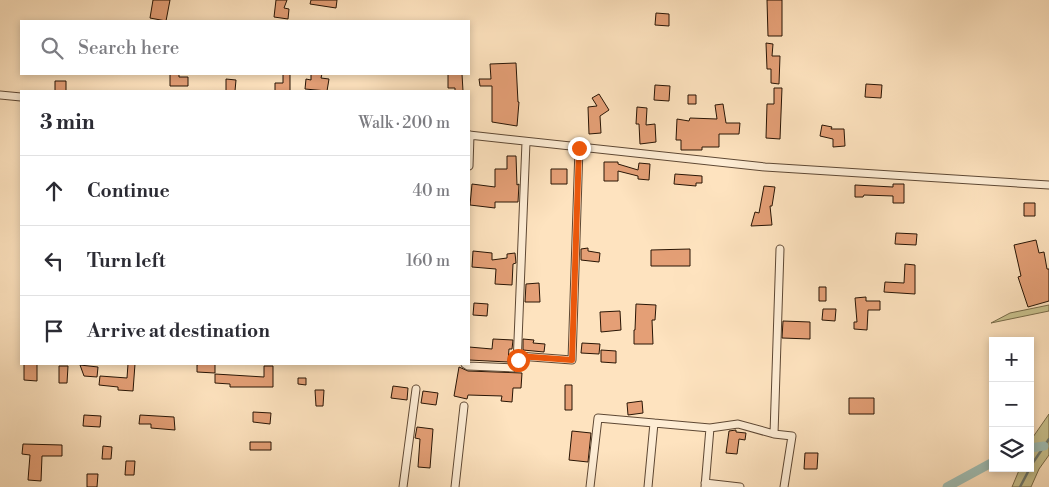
<!DOCTYPE html>
<html lang="en">
<head>
<meta charset="utf-8">
<style>
  body { margin:0; font-family:"Libre Bodoni",serif; background:#f2f2f3; color:#2b2b33 }
  .controls { position:absolute; right:15px; bottom:15px; display:grid; overflow:hidden; border-radius:0px; box-shadow:0 2px 8px #0003 }
  .controls button { width:45px; height:45px; display:grid; place-items:center; padding:0; border:0; border-bottom:1px solid #e1e1e2; background:#fff; color:#2b2b33; font:25px sans-serif }
  .stop { position:absolute; width:15px; height:15px; margin:-11px; border:4px solid #ea580c; border-radius:50%; background:#fff }
  .stop.end { background:#ea580c; border-color:#fff; box-shadow:0 1px 5px #0008 }
  .list { margin:0; padding:0; list-style:none }
  h2 { display:flex; justify-content:space-between; align-items:center; height:65px; margin:0; padding:0 20px; font-size:21px }
  h2 small { font-size:16px; font-weight:400; color:#7c7c81 }
  .list li { display:grid; grid-template-columns:32px 1fr auto; gap:15px; align-items:center; box-sizing:border-box; height:70px; padding:0 20px; border-top:1px solid #e1e1e2 }
  .list b { display:block; font-size:19px; white-space:nowrap }
  .list em { font-size:16px; font-style:normal; color:#7c7c81 }
  .icon { flex:none; width:28px; height:28px; fill:none; stroke:currentColor; stroke-width:2; stroke-linecap:round; stroke-linejoin:round }
  .map { position:relative; flex:none; width:1049px; height:487px; overflow:hidden }
  .search { position:absolute; background:#fff; box-shadow:0 2px 8px #0003; left:20px; top:20px; width:450px; height:55px; display:flex; align-items:center; gap:12px; box-sizing:border-box; padding:0 18px; border-radius:0px; color:#7c7c81; font-size:19px }
  .panel { position:absolute; background:#fff; box-shadow:0 2px 8px #0003; left:20px; top:90px; width:450px; height:275px; border-radius:0px }
  .map>svg:first-child { display:block }
</style>
</head>
<body>
<div class="map">
<svg width="1049" height="487" viewBox="0 0 1049 487">
  <rect width="100%" height="100%" fill="#fee3bf"/>
  <filter id="stains"><feTurbulence type="fractalNoise" baseFrequency=".004" numOctaves="4"/><feColorMatrix values="0 0 0 0 .2 0 0 0 0 .09 0 0 0 0 .02 0 0 0 .5 -.17"/></filter>
  <radialGradient id="worn" r=".72"><stop offset=".6" stop-color="#630" stop-opacity="0"/><stop offset="1" stop-color="#630" stop-opacity=".3"/></radialGradient>
  <!-- green -->
  <path fill="#c8c18d" stroke="#786b49" d="M1049,305V311L991,323L1010,313Z
    M1049,414V455L1039,469L1031,487H1012L1020,468H1030V445L1033,437Z"/>
  <g fill="none" stroke-linecap="round" stroke-linejoin="round">
    <!-- stream -->
    <path stroke="#707a6e" stroke-width="2.5" d="M1030,467L1049,439
      M1020,487L1030,468"/>
    <!-- canal -->
    <path stroke="#a0beb4" stroke-width="9" d="M1030,448L1044,446
      M947,487L993,462"/>
  </g>
  <!-- building -->
  <path fill="#e49f76" stroke="#281505" d="M153,0H170L166,21L150,18Z
    M276,0H287L284,8L289,9L288,19L274,17Z
    M311,0H337L336,8L310,4Z
    M767,0H782V36H768Z
    M656,13L669,14V26L655,25Z
    M766,43L773,44L772,56H780L779,84L771,83V69H767Z
    M516,63L518,102H519L517,126L492,122V86H480L479,79H491L490,64Z
    M170,74H179V77H188V86H170Z
    M283,74H290V91H275V83H283Z
    M311,74H322L321,78L329,79L327,91L305,89L306,79L311,80Z
    M448,74H462L463,91H455V88H448Z
    M226,79L236,80L235,91H226Z
    M55,81H66V91H55Z
    M866,84L882,85L881,98L865,97Z
    M655,85L670,86L669,101L654,100Z
    M774,88H782L780,139L766,138L767,104H774Z
    M599,94L609,110L600,116L601,133L589,134L588,107L597,106L592,98Z
    M688,95H696V104H688Z
    M723,104L726,123H740L739,134H719V147H702V150H681V140H676L677,119L689,121L690,118L717,119L715,105Z
    M637,107L647,108L646,125L655,124L656,142L640,144L639,124H636Z
    M822,125L832,127L831,129H844L845,146L833,147V139L820,136Z
    M507,156H516L517,185L519,184L518,202H495V208L470,205L472,184L495,187V169H507Z
    M604,162H618V164L638,170L639,163L650,164L649,180L638,179V176L618,171V181H604Z
    M551,169H567V184H551Z
    M675,174L702,176V183H696V186L674,184Z
    M893,184H904V203H893V196L864,195L863,197H855V185L893,187Z
    M764,186L775,187L772,206H770L772,225L751,226L755,212L759,213Z
    M1024,203H1035V216H1024Z
    M896,233L917,234L916,245L895,244Z
    M1036,240L1039,253L1044,252L1047,269H1049V301L1028,307L1018,277L1021,276L1014,245Z
    M588,248V251L600,253L599,262L581,260V249Z
    M690,249V266H651V250Z
    M473,251L492,253V260L507,258V254L515,253L516,263L513,264L512,285L495,284L496,269L472,267Z
    M905,264L915,265V294L884,292L885,282L904,283Z
    M539,283L540,302H525L526,284Z
    M819,287H826V301H819Z
    M866,297V301H880V310H868L867,330L854,329V322H857L855,298Z
    M474,303L488,304L487,316L473,315Z
    M636,304L656,305L655,320H652L653,344H634V330H635Z
    M823,309H836L835,321L822,320Z
    M620,311L621,330L601,332L600,312Z
    M783,321L810,322V339L782,338Z
    M493,339L513,340L512,349H509L508,362L469,360V347L492,349Z
    M523,339L534,340L533,343L545,344L544,352L523,350Z
    M582,343L600,344L599,354L581,353Z
    M601,350L616,351V363L601,362Z
    M24,364H37V381L24,380Z
    M128,364H135L133,391L118,390V387L99,385L100,376L127,378Z
    M200,364H215V373L197,372V365Z
    M80,365L98,367L97,377L84,376Z
    M59,366H68L67,383H59Z
    M264,366H273V387H230V384L215,383V374L264,377Z
    M459,367L468,371L522,373L521,388H513L512,402L501,401L502,396L468,395L467,399L454,396Z
    M298,378H306V385L298,384Z
    M565,385H572V410H565Z
    M393,386L408,388L407,400L391,398Z
    M315,390H324L323,406H316Z
    M423,391L438,393L436,405L421,403Z
    M849,398H874V414H849Z
    M642,401L643,413L628,415L627,403Z
    M253,412L271,413L270,424L253,422Z
    M84,415L101,416L100,427L83,426Z
    M140,415L174,417L175,430L151,428V424H139Z
    M417,427L433,429L430,468L418,467L420,439L415,438Z
    M736,430V432L746,433L745,440L739,439L737,454L726,453L729,431Z
    M572,431L591,433L588,462L569,460Z
    M250,442H271V450H250Z
    M23,444L62,445V456H42L41,481L28,480L30,455L22,454Z
    M103,446L112,447L111,459H102Z
    M805,453H818L817,469H804Z
    M126,461H135L134,475H125Z
    M87,474H98L97,487H87Z"/>
  <g fill="none" stroke-linecap="round" stroke-linejoin="round">
    <defs>
      <path id="street" d="M0,95L21,97
        M469,135L765,167L1049,185
        M469,166L470,135
        M518,356L572,360L579,148
        M465,364L468,366L513,368L517,365L526,142
        M774,434L780,249
        M705,483L740,487
        M403,487L416,389
        M455,487L464,406
        M590,487L598,418L710,428L738,424L774,434L792,436L784,487
        M648,487L654,423
        M705,487L710,428"/>
    </defs>
    <!-- street casing -->
    <use href="#street" stroke="#5e4834" stroke-width="9"/>
    <!-- street -->
    <use href="#street" stroke="#feedd5" stroke-width="7"/>
  </g>
  <g fill="none" stroke-linecap="round" stroke-linejoin="round">
    <!-- route -->
    <path stroke="#ea580c" stroke-width="6" d="M518,360V356L572,360L579,148"/>
  </g>
  <rect width="100%" height="100%" filter="url(#stains)"/>
  <rect width="100%" height="100%" fill="url(#worn)"/>
</svg>
<div class="controls">
<button>+</button>
<button>−</button>
<button><svg class="icon" aria-label="layers" viewBox="0 0 24 24"><path d="M12 4l9 5-9 5-9-5zM3 14l9 5 9-5"/></svg></button>
</div>
<div class="stop" style="left:518px;top:360px"></div>
<div class="stop end" style="left:579px;top:148px"></div>
<div class="search"><svg class="icon" aria-label="search" viewBox="0 0 24 24"><circle cx="10" cy="10" r="6"/><path d="M15 15l6 6"/></svg>Search here</div>
<section class="panel">
<h2>3 min<small>Walk · 200 m</small></h2>
<ul class="list">
<li><svg class="icon" aria-label="ahead" viewBox="0 0 24 24"><path d="M12 20V5M6 11l6-6 6 6"/></svg><div><b>Continue</b></div><em>40 m</em></li>
<li><svg class="icon" aria-label="left" viewBox="0 0 24 24"><path d="M17 20v-9H6M10 6l-5 5 5 5"/></svg><div><b>Turn left</b></div><em>160 m</em></li>
<li><svg class="icon" aria-label="arrive" viewBox="0 0 24 24"><path d="M6 21V4h12l-3 4 3 4H6"/></svg><div><b>Arrive at destination</b></div></li>
</ul>
</section>
</div>
</body>
</html>
